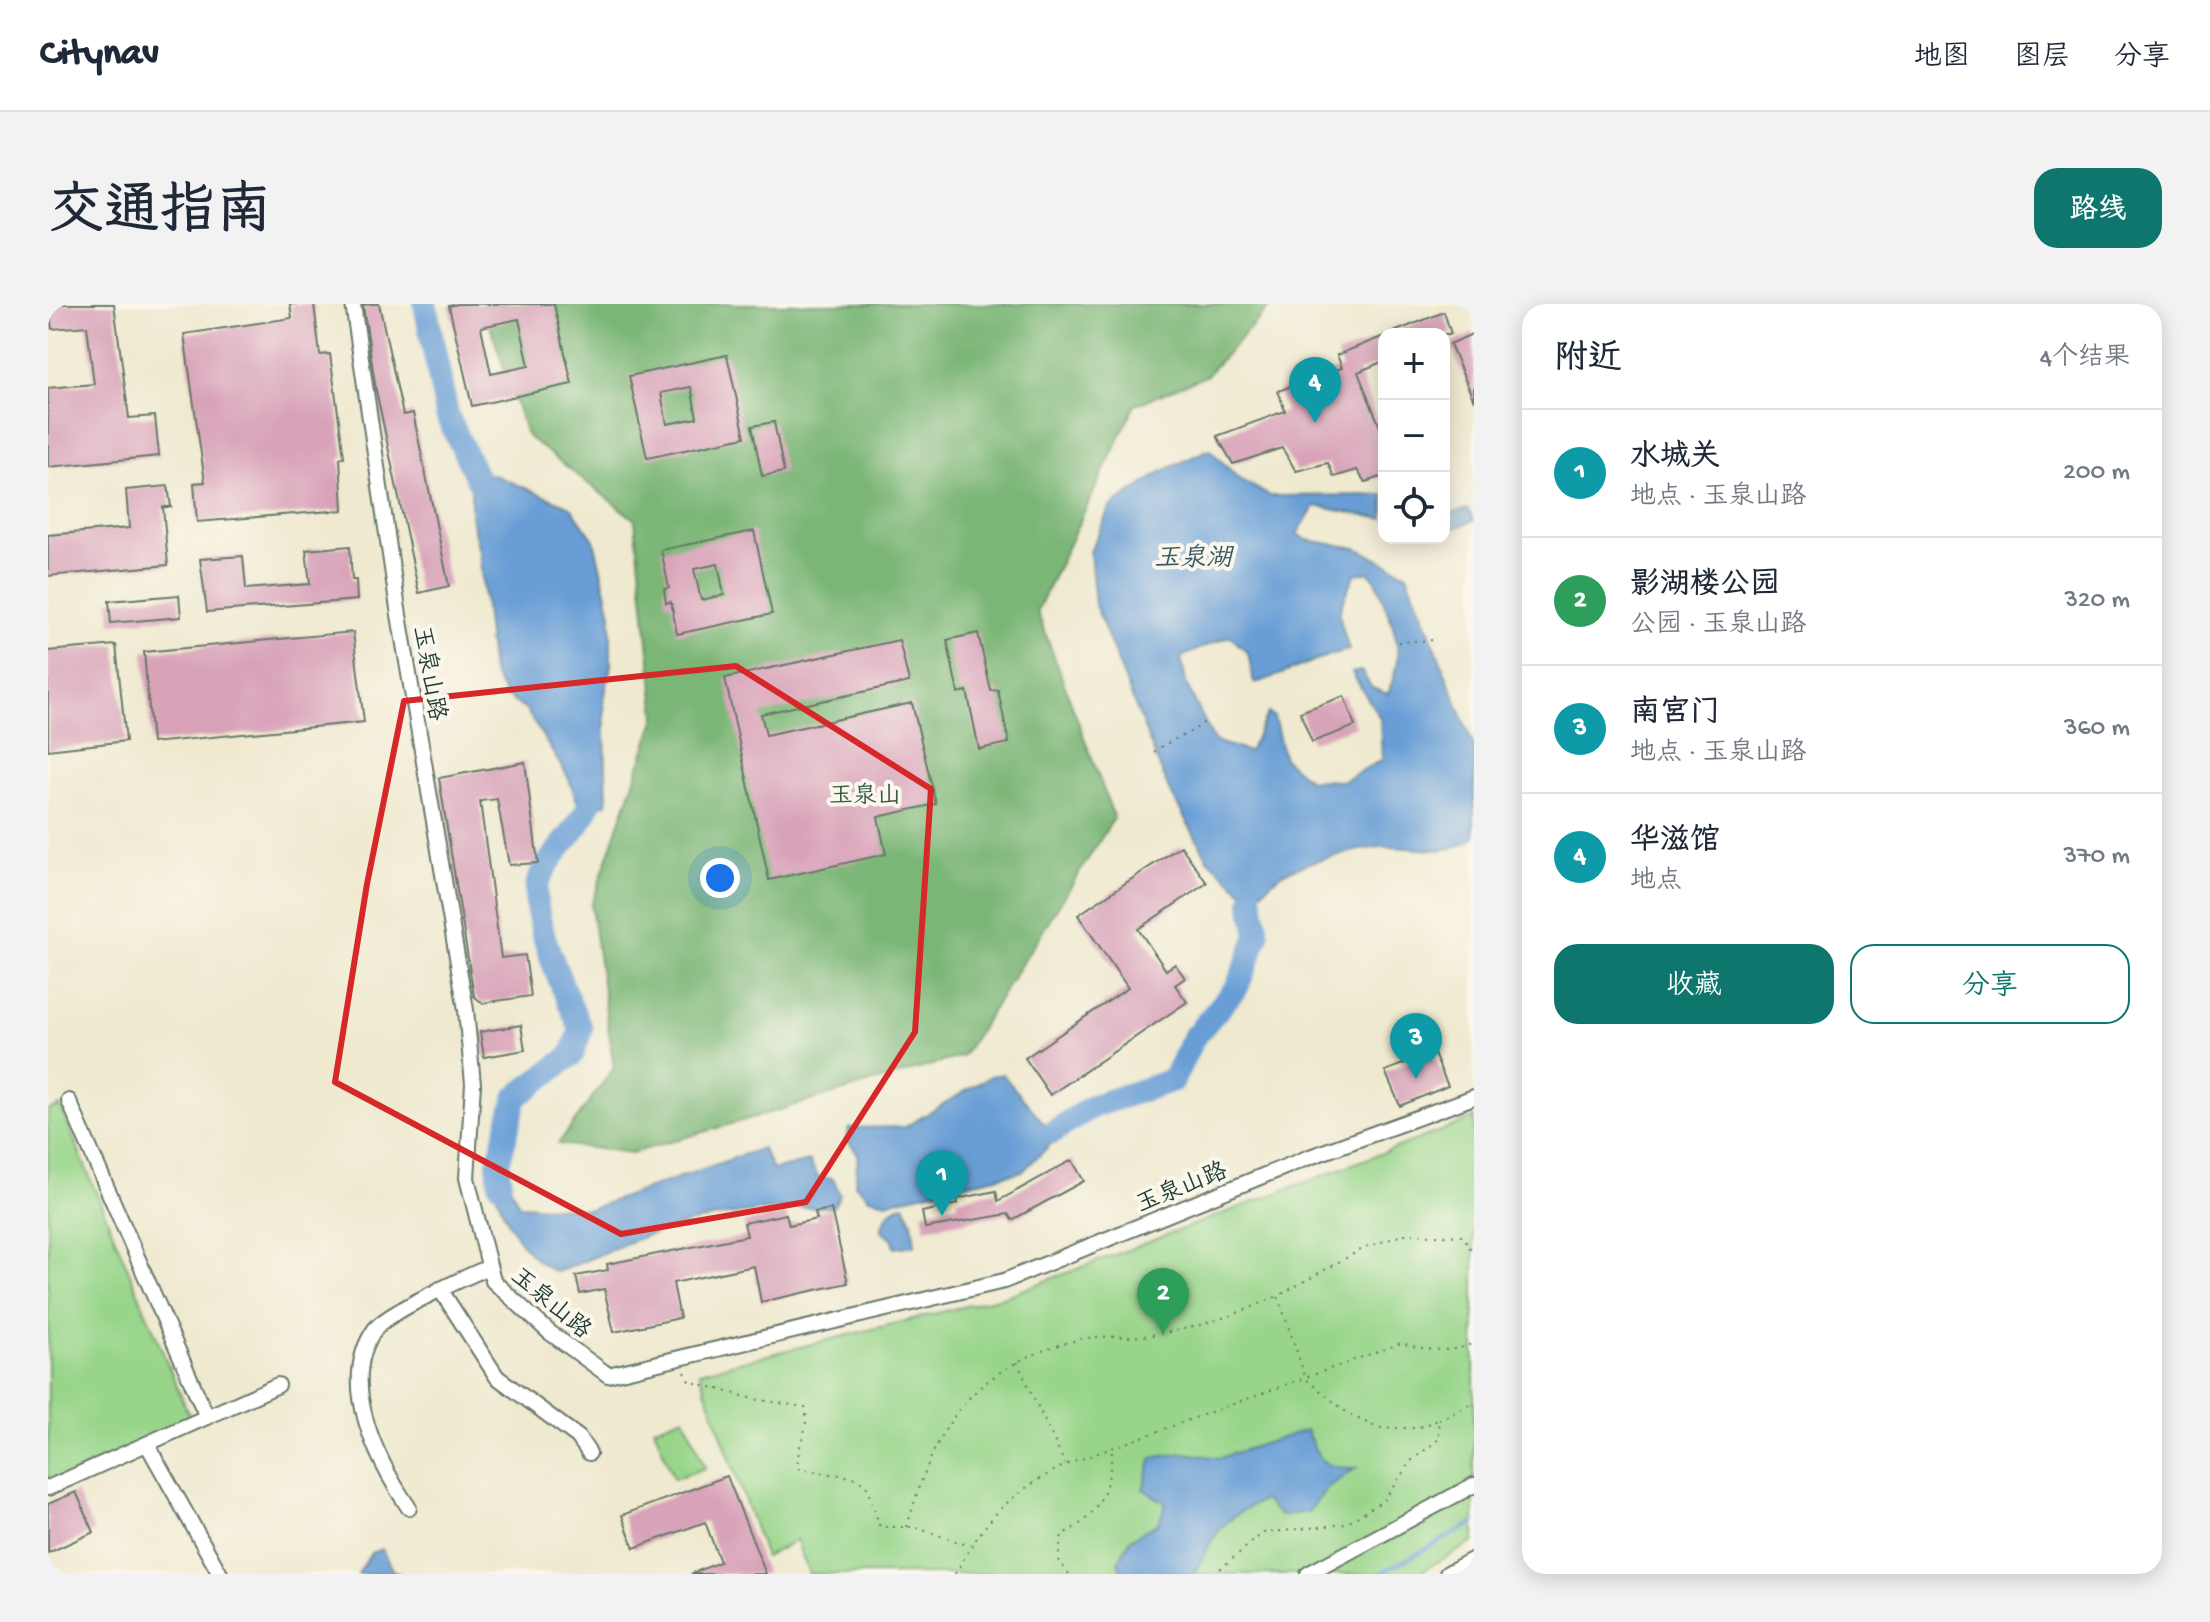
<!DOCTYPE html>
<html lang="zh">
<head>
<meta charset="utf-8">
<style>
  body { margin:0; font-family:"Gochi Hand","LXGW WenKai TC",sans-serif; background:#f2f2f3; color:#1f2937 }
  .controls { position:absolute; right:24px; top:24px; display:grid; overflow:hidden; border-radius:16px; box-shadow:0 4px 20px #0003 }
  .controls button { width:72px; height:72px; display:grid; place-items:center; padding:0; border:0; border-bottom:2px solid #e0e1e3; background:#fff; color:#1f2937; font:40px sans-serif }
  .you { position:absolute; left:672px; top:574px; width:28px; height:28px; margin:-20px; border:6px solid #fff; border-radius:50%; background:#1a73e8; box-shadow:0 0 0 12px #1a73e833 }
  .badge { display:grid; place-items:center; width:52px; height:52px; border-radius:50%; background:#0f766e; color:#fff; font-size:26px; font-weight:700 }
  .pin { position:absolute; translate:-50% -66px; filter:drop-shadow(0 2px 4px #0008) }
  .pin::after { content:''; position:absolute; top:42px; width:28px; height:24px; background:inherit; clip-path:polygon(0 0,100% 0,50% 100%) }
  .list { margin:0; padding:0; list-style:none }
  h2 { display:flex; justify-content:space-between; align-items:center; height:104px; margin:0; padding:0 32px; font-size:34px }
  h2 small { font-size:26px; font-weight:400; color:#747a83 }
  .list li { display:grid; grid-template-columns:52px 1fr auto; gap:24px; align-items:center; box-sizing:border-box; height:128px; padding:0 32px; border-top:2px solid #e0e1e3 }
  .list b { display:block; font-size:30px; white-space:nowrap }
  .list p { margin:0; font-size:26px; white-space:nowrap; color:#747a83 }
  .list em { font-size:26px; font-style:normal; color:#747a83 }
  .actions { display:flex; gap:16px; padding:24px 32px }
  .actions a { flex:1; padding:18px 0; border:2px solid #0f766e; border-radius:24px; text-align:center; font-size:28px; color:#0f766e }
  .actions .main { background:#0f766e; color:#fff }
  .icon { flex:none; width:44px; height:44px; fill:none; stroke:currentColor; stroke-width:2; stroke-linecap:round; stroke-linejoin:round }
  .map { position:relative; flex:none; width:1426px; height:1270px; overflow:hidden; border-radius:24px }
  header { display:flex; align-items:center; gap:48px; box-sizing:border-box; height:112px; padding:0 40px; background:#fff; border-bottom:2px solid #e0e1e3 }
  header strong { font-size:38px }
  nav { display:flex; gap:44px; margin-inline-start:auto; font-size:28px }
  .intro { display:flex; align-items:center; justify-content:space-between; box-sizing:border-box; height:192px; padding:0 48px }
  h1 { margin:0; font-size:56px }
  .button { padding:20px 36px; border-radius:24px; background:#0f766e; color:#fff; font-size:28px; font-weight:700 }
  main { display:flex; gap:48px; padding:0 48px }
  aside { flex:1; background:#fff; border-radius:24px; box-shadow:0 4px 20px #0003 }
  .map>svg:first-child { display:block }
</style>
</head>
<body>
<header>
<strong>Citynav</strong>
<nav><a>地图</a><a>图层</a><a>分享</a></nav>
</header>
<div class="intro"><h1>交通指南</h1><a class="button">路线</a></div>
<main>
<div class="map">
<svg width="1426" height="1270" viewBox="0 0 1426 1270">
  <rect width="100%" height="100%" fill="#fbf7ec"/>
  <filter id="ink" filterUnits="userSpaceOnUse"><feTurbulence type="fractalNoise" baseFrequency=".0125" numOctaves="2"/><feDisplacementMap in="SourceGraphic" scale="16" xChannelSelector="R" yChannelSelector="G"/><feConvolveMatrix kernelMatrix="1 2 1 2 8 2 1 2 1" color-interpolation-filters="sRGB"/></filter>
  <filter id="wash" filterUnits="userSpaceOnUse"><feTurbulence type="fractalNoise" baseFrequency=".006" numOctaves="4" result="noise"/><feDisplacementMap in="SourceGraphic" scale="32" xChannelSelector="R" yChannelSelector="G"/><feGaussianBlur stdDeviation="1.8" result="paint"/><feColorMatrix in="noise" values="0 0 0 0 0 0 0 0 0 0 0 0 0 0 0 0 0 1.4 0 .05"/><feComposite in="paint" operator="in"/></filter>
  <g filter="url(#wash)">
    <rect width="100%" height="100%" fill="#efe9cf"/>
    <!-- green -->
    <path fill="#98d58a" stroke="#5c895f" stroke-width="2" d="M12,802L143,1116L0,1181V806Z
      M1426,814V1238L1368,1270H761L748,1236L717,1253L651,1068L958,992Z
      M636,1113L657,1164L626,1175L606,1124Z"/>
    <!-- forest -->
    <path fill="#7ab676" stroke="#4c7a55" stroke-width="2" d="M435,0H1224L1158,72L1087,101L989,307L1066,514L915,752L584,849L510,840L566,764L543,602L608,413L587,216L478,131Z"/>
    <!-- water -->
    <path fill="#689ed5" stroke="#446e84" stroke-width="2" fill-rule="evenodd" d="M1161,145L1190,174L1222,192L1336,191V215L1267,202L1249,230L1259,236L1309,244L1359,270L1426,443V534C1399,554 1366,542 1335,543C1313,544 1249,560 1232,571C1222,578 1213,589 1204,597L1160,555L1121,486L1047,301L1042,248L1062,203L1115,167ZM1320,268C1330,276 1331,284 1335,296C1350,336 1356,347 1340,390L1324,384L1313,367L1304,369L1332,414L1334,456L1294,477L1261,476L1236,455L1226,413L1220,409L1201,448L1166,437L1138,379L1133,353L1182,332L1200,349L1206,379C1239,371 1267,353 1301,346C1288,303 1288,311 1307,270Z
      M444,170L523,203L546,236L563,309V361L556,396L559,500L531,502L520,473L479,407L458,392L444,369L431,248L423,212V175Z
      M1420,205L1426,216L1396,229V211Z
      M955,770C964,784 1005,826 1007,836L975,867L839,898L821,894L807,880L810,850L798,835L801,824L857,823L943,772Z
      M714,844L725,866L761,857L770,873L785,875L792,891L785,903C721,903 656,911 595,933C566,943 538,958 508,968C476,954 456,916 446,882L460,878L471,901L542,905Z
      M856,900L864,917L867,941L847,944L845,935L833,926C837,912 841,905 856,900Z
      M1258,1126C1273,1158 1272,1164 1308,1164L1280,1183L1260,1208L1232,1212L1216,1196C1173,1213 1166,1231 1146,1270H1075L1070,1258L1083,1235L1111,1218L1118,1199L1095,1185L1104,1154L1135,1149L1172,1154Z
      M334,1245L344,1266L352,1270H310L323,1249Z"/>
    <g fill="none" stroke-linecap="round" stroke-linejoin="round">
      <!-- stream -->
      <path stroke="#689ed5" stroke-width="4" d="M1331,1270L1426,1219"/>
      <!-- river -->
      <path stroke="#689ed5" stroke-width="24" d="M377,0L399,111L429,174
        M1005,828L1045,802L1125,776L1145,734L1189,683L1210,632L1204,597
        M452,880L450,860L468,793L524,751L533,725C520,696 479,607 490,578C501,550 529,530 541,501"/>
    </g>
    <g id="blocks">
      <!-- building -->
      <path fill="#d8a3b9" fill-rule="evenodd" d="M0,0H66L81,114L107,112L111,152L0,163V84L46,80L39,22L4,25Z
        M242,0H266L272,51L282,50L296,153L292,154L295,206L149,218L146,179L157,178L136,30L244,14Z
        M322,0H331L355,111L365,109L401,282L371,289L328,86L315,1Z
        M410,0H506L524,80L424,102L401,2ZM471,15L481,62L443,70L433,23Z
        M1396,8L1403,30H1343V29Z
        M1426,29V97L1402,40Z
        M1336,32V57L1310,68L1336,133V172L1317,178L1309,166L1286,173L1280,159L1248,167L1234,144L1185,160L1169,132L1237,107L1230,87L1294,64L1289,51Z
        M679,51L697,133L599,154L581,72ZM643,83L649,114L619,120L613,89Z
        M726,118L736,168L714,172L704,122Z
        M120,182L123,203H115L120,261L0,272V231L81,224L78,186Z
        M706,227L724,310L629,330L623,298L618,299L616,285L621,284L613,246ZM670,260L676,291L653,296L646,265Z
        M302,242L304,276H308L309,296L159,308L152,255L195,252L198,285L262,280L258,246Z
        M131,291L133,313L63,319L61,297Z
        M305,328L316,418L104,439L96,348Z
        M930,329L943,387L950,386L961,439L931,445L919,387L910,389L899,336Z
        M851,336L861,378L713,410L718,431L864,399L888,500L830,513L838,550L721,576L677,374Z
        M68,341L78,437L0,446V347Z
        M1296,392L1307,422L1264,438L1252,408Z
        M477,458L490,559L461,561L449,495L432,497L453,654L477,651L483,692L434,699L426,692L391,474Z
        M1133,542L1159,579L1090,625L1118,666L1127,660L1137,674L1127,681L1139,698L1002,791L977,754L1080,684L1030,611Z
        M473,721L477,746L436,753L432,728Z
        M1385,748L1400,782L1352,802L1337,767Z
        M1024,856L1036,877L964,916L960,910L877,924L874,908L910,900L909,895L948,887L950,897Z
        M783,905L800,979L713,998L706,962L625,979L632,1014L566,1028L556,985L532,990L528,972L560,966L559,960L699,932L696,919L738,910L741,921L769,915L767,908Z
        M679,1172L718,1270H643L672,1258L657,1218L586,1244L574,1211Z
        M28,1188L46,1228L0,1249V1200Z"/>
    </g>
  </g>
  <g filter="url(#ink)">
    <use href="#blocks" fill-opacity="0" stroke="#68796a" stroke-width="2"/>
    <g fill="none" stroke-linecap="round" stroke-linejoin="round">
      <defs>
        <path id="minor" d="M305,0L350,305L418,706L425,780L419,874L445,977L501,1028L560,1071L956,977L1259,854L1426,793
          M21,797L159,1113
          M392,985L449,1073L530,1133L541,1149
          M99,1140L172,1270
          M0,1184L230,1081
          M361,1204C330,1158 289,1079 327,1025C340,1008 418,973 441,963
          M1260,1270L1426,1181"/>
        <path id="tertiary" d="M1400,1270L1426,1256"/>
      </defs>
      <!-- minor casing -->
      <use href="#minor" stroke="#68796a" stroke-width="18"/>
      <!-- tertiary casing -->
      <use href="#tertiary" stroke="#68796a" stroke-width="20"/>
      <!-- path -->
      <path stroke="#68796a" stroke-width="2" stroke-dasharray="2 6" stroke-linecap="butt" d="M1350,338L1385,336
        M1106,448C1123,434 1140,433 1156,418
        M969,1058L1017,1160
        M637,1068L641,1077L706,1095L757,1103C763,1125 747,1142 750,1165L805,1173L818,1181L832,1223H866L922,1242
        M1391,1116L1426,1098
        M859,1223C887,1122 921,1064 1029,1036C1052,1030 1078,1035 1102,1031C1148,1025 1188,1011 1230,992
        M907,1270C939,1213 959,1191 1017,1161L1353,1039C1378,1046 1402,1050 1426,1039
        M1021,1270L1010,1256L1014,1230C1050,1215 1062,1184 1064,1146
        M1166,1270L1215,1229L1298,1220L1336,1196L1363,1157L1391,1135L1390,1116L1368,1124H1330L1302,1111L1258,1075L1230,992L1316,944L1357,930L1415,932L1426,950"/>
      <!-- minor -->
      <use href="#minor" stroke="#fff" stroke-width="14"/>
      <!-- tertiary -->
      <use href="#tertiary" stroke="#fff" stroke-width="16"/>
    </g>
  </g>
  <!-- marked area -->
  <path fill="none" stroke="#d62828" stroke-width="6" stroke-linejoin="round" d="M688,362L883,485L867,728L758,898L573,930L287,778L319,580L356,397Z"/>
  <g text-anchor="middle" stroke-width="8" stroke-linejoin="round" paint-order="stroke">
    <!-- street labels -->
    <g font-size="24" fill="#1f3d34" stroke="#fbf7ec">
      <text transform="translate(383 369) rotate(80)" y="8">玉泉山路</text>
      <text transform="translate(1133 882) rotate(-22)" y="8">玉泉山路</text>
      <text transform="translate(504 998) rotate(40)" y="8">玉泉山路</text>
    </g>
    <!-- park labels -->
    <g font-size="24" fill="#375b45" stroke="#fbf7ec">
      <text x="817" y="498">玉泉山</text>
    </g>
    <!-- water labels -->
    <g font-size="26" font-style="italic" fill="#355a64" stroke="#fbf7ec">
      <text x="1145" y="261">玉泉湖</text>
    </g>
  </g>
</svg>
<div class="controls">
<button>+</button>
<button>−</button>
<button><svg class="icon" aria-label="locate" viewBox="0 0 24 24"><circle cx="12" cy="12" r="6"/><path d="M12 2v4M12 18v4M2 12h4M18 12h4"/></svg></button>
</div>
<div class="you"></div>
<div class="pin badge" style="left:894px;top:912px;background:#0f9aa8">1</div>
<div class="pin badge" style="left:1115px;top:1030px;background:#2e9e5b">2</div>
<div class="pin badge" style="left:1368px;top:775px;background:#0f9aa8">3</div>
<div class="pin badge" style="left:1267px;top:119px;background:#0f9aa8">4</div>
</div>
<aside>
<h2>附近<small>4个结果</small></h2>
<ul class="list">
<li><span class="badge" style="background:#0f9aa8">1</span><div><b>水城关</b><p>地点 · 玉泉山路</p></div><em>200 m</em></li>
<li><span class="badge" style="background:#2e9e5b">2</span><div><b>影湖楼公园</b><p>公园 · 玉泉山路</p></div><em>320 m</em></li>
<li><span class="badge" style="background:#0f9aa8">3</span><div><b>南宫门</b><p>地点 · 玉泉山路</p></div><em>360 m</em></li>
<li><span class="badge" style="background:#0f9aa8">4</span><div><b>华滋馆</b><p>地点</p></div><em>370 m</em></li>
</ul>
<div class="actions"><a class="main">收藏</a><a>分享</a></div>
</aside>
</main>
</body>
</html>
